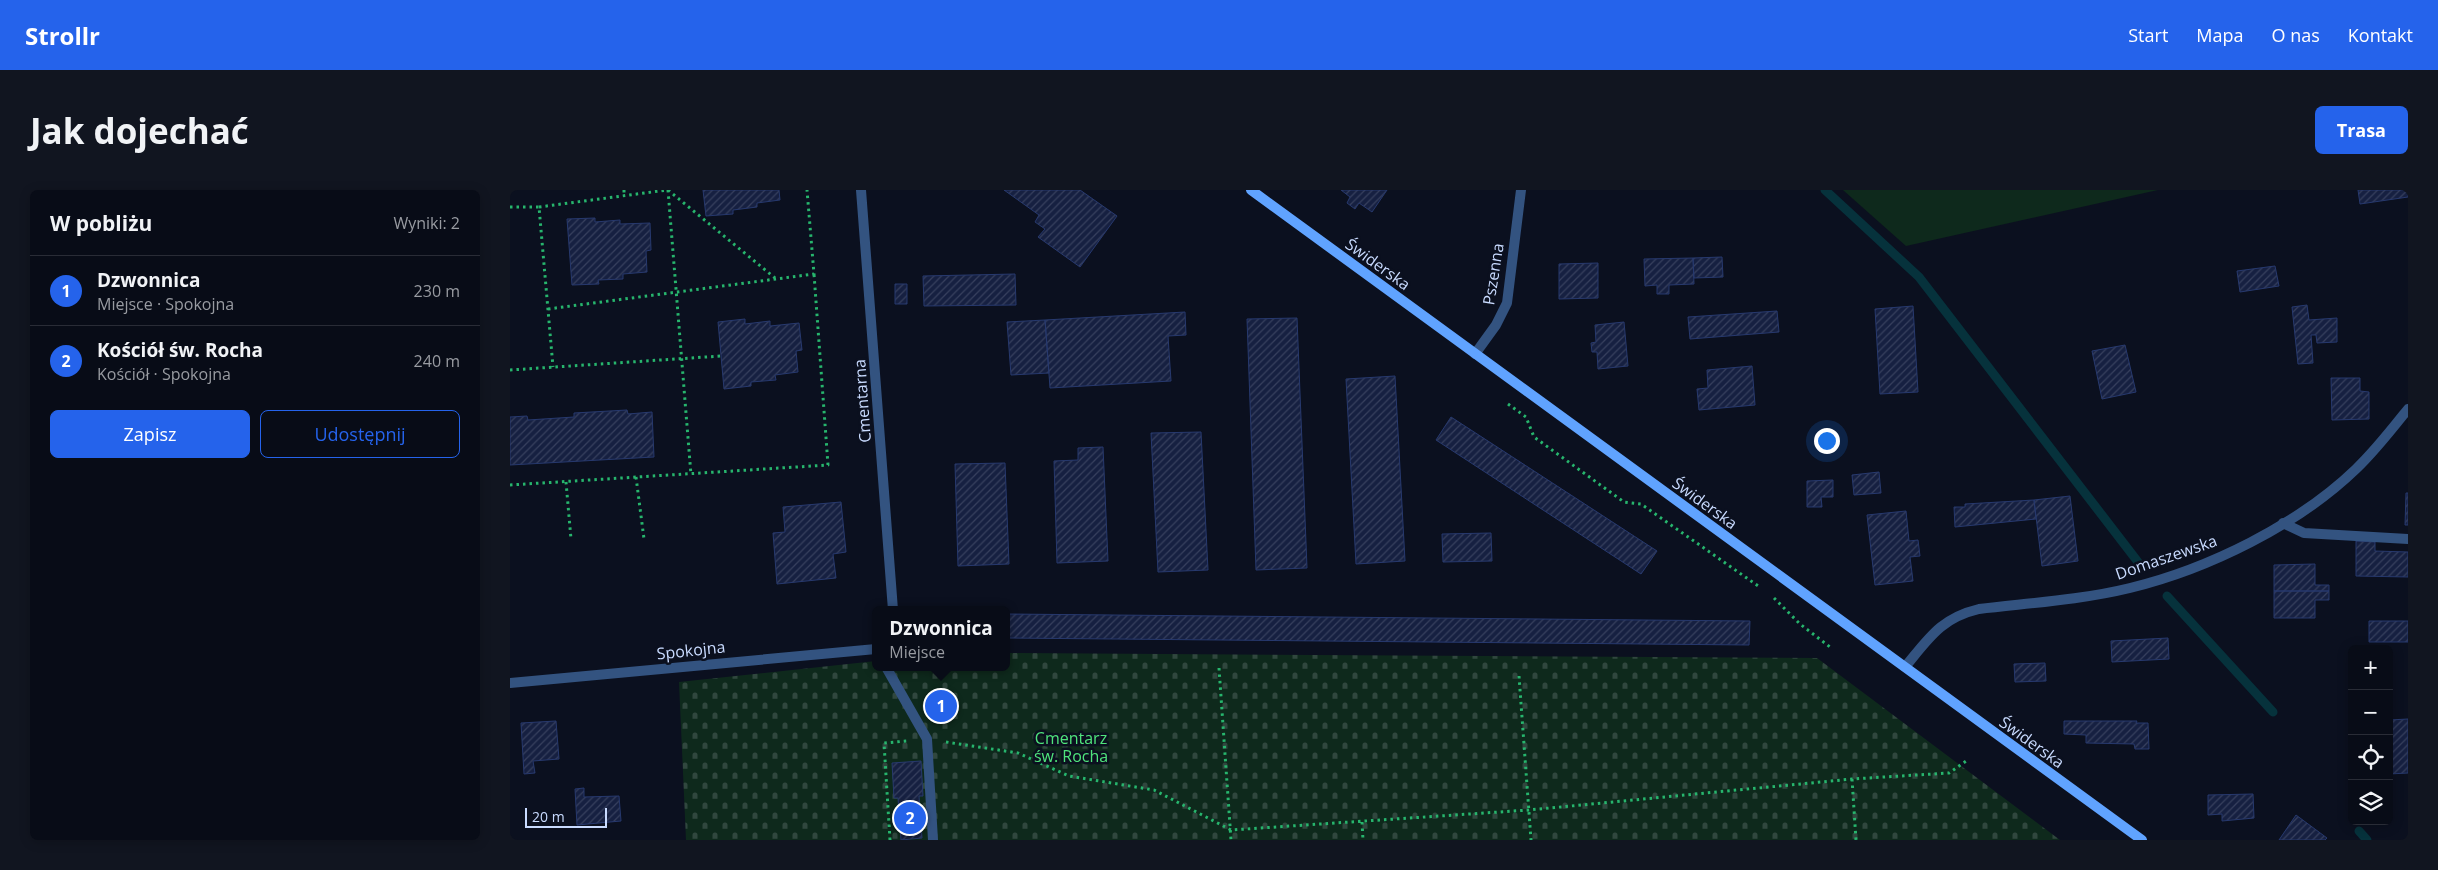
<!DOCTYPE html>
<html lang="pl">
<head>
<meta charset="utf-8">
<style>
  body { margin:0; font-family:"Open Sans",sans-serif; background:#111520; color:#f1f3f6 }
  .controls { position:absolute; right:15px; bottom:15px; display:grid; overflow:hidden; border-radius:8px; box-shadow:0 2px 12px #0003 }
  .controls button { width:45px; height:45px; display:grid; place-items:center; padding:0; border:0; border-bottom:1px solid #292c36; background:#080c17; color:#f1f3f6; font:25px sans-serif }
  .scale { position:absolute; left:15px; bottom:12px; width:82px; box-sizing:border-box; padding-left:5px; border:2px solid #c9dbff; border-top:0; font-size:14px; line-height:18px; white-space:nowrap; color:#c9dbff; -webkit-text-stroke:4px #0b101f; paint-order:stroke }
  .you { position:absolute; left:1316px; top:250px; width:18px; height:18px; margin:-12px; border:4px solid #fff; border-radius:50%; background:#1a73e8; box-shadow:0 0 0 8px #1a73e833 }
  .badge { display:grid; place-items:center; width:32px; height:32px; border-radius:50%; background:#2563eb; color:#fff; font-size:16px; font-weight:700 }
  .pin { position:absolute; translate:-50% -50%; border:2px solid #fff; box-shadow:0 1px 5px #0006 }
  .popup { position:absolute; left:362px; top:416px; width:138px; height:65px; box-sizing:border-box; display:grid; place-content:center; border-radius:8px; background:#080c17; filter:drop-shadow(0 1px 4px #0005); font-size:16px; white-space:nowrap; color:#989ba1 }
  .popup b { font-size:19px; color:#f1f3f6 }
  .popup::after { content:''; position:absolute; left:50%; top:100%; margin-left:-10px; border:10px solid transparent; border-top-color:#080c17 }
  .list { margin:0; padding:0; list-style:none }
  h2 { display:flex; justify-content:space-between; align-items:center; height:65px; margin:0; padding:0 20px; font-size:21px }
  h2 small { font-size:16px; font-weight:400; color:#989ba1 }
  .list li { display:grid; grid-template-columns:32px 1fr auto; gap:15px; align-items:center; box-sizing:border-box; height:70px; padding:0 20px; border-top:1px solid #292c36 }
  .list b { display:block; font-size:19px; white-space:nowrap }
  .list p { margin:0; font-size:16px; white-space:nowrap; color:#989ba1 }
  .list em { font-size:16px; font-style:normal; color:#989ba1 }
  .actions { display:flex; gap:10px; padding:15px 20px }
  .actions a { flex:1; padding:11px 0; border:1px solid #2563eb; border-radius:8px; text-align:center; font-size:18px; color:#2563eb }
  .actions .main { background:#2563eb; color:#fff }
  .icon { flex:none; width:28px; height:28px; fill:none; stroke:currentColor; stroke-width:2; stroke-linecap:round; stroke-linejoin:round }
  .map { position:relative; flex:none; width:1898px; height:650px; overflow:hidden; border-radius:8px }
  header { display:flex; align-items:center; gap:30px; box-sizing:border-box; height:70px; padding:0 25px; background:#2563eb; color:#fff }
  header strong { font-size:24px }
  nav { display:flex; gap:28px; margin-inline-start:auto; font-size:18px }
  .intro { display:flex; align-items:center; justify-content:space-between; box-sizing:border-box; height:120px; padding:0 30px }
  h1 { margin:0; font-size:35px }
  .button { padding:12px 22px; border-radius:8px; background:#2563eb; color:#fff; font-size:18px; font-weight:700 }
  main { display:flex; gap:30px; padding:0 30px }
  aside { flex:1; background:#080c17; border-radius:8px; box-shadow:0 2px 12px #0003 }
  .map>svg:first-child { display:block }
</style>
</head>
<body>
<header>
<strong>Strollr</strong>
<nav><a>Start</a><a>Mapa</a><a>O nas</a><a>Kontakt</a></nav>
</header>
<div class="intro"><h1>Jak dojechać</h1><a class="button">Trasa</a></div>
<main>
<aside>
<h2>W pobliżu<small>Wyniki: 2</small></h2>
<ul class="list">
<li><span class="badge">1</span><div><b>Dzwonnica</b><p>Miejsce · Spokojna</p></div><em>230 m</em></li>
<li><span class="badge">2</span><div><b>Kościół św. Rocha</b><p>Kościół · Spokojna</p></div><em>240 m</em></li>
</ul>
<div class="actions"><a class="main">Zapisz</a><a>Udostępnij</a></div>
</aside>
<div class="map">
<svg width="1898" height="650" viewBox="0 0 1898 650">
  <defs>
    <pattern id="cemetery-stones" width="16" height="16" patternUnits="userSpaceOnUse" patternTransform="scale(1.25)"><rect width="16" height="16" fill="#0e291c"/><path d="M2 7V4a2 2 0 0 1 4 0v3zM10 15v-3a2 2 0 0 1 4 0v3z" fill="#30473e"/></pattern>
    <pattern id="building-hatch" width="6" height="6" patternUnits="userSpaceOnUse" patternTransform="scale(1.25)"><rect width="6" height="6" fill="#162041"/><path d="M-1 1l2-2M0 6l6-6M5 7l2-2" fill="none" stroke="#37405e"/></pattern>
  </defs>
  <rect width="100%" height="100%" fill="#0b101f"/>
  <!-- grass -->
  <path fill="#0e291c" d="M1333,0H1648L1396,56Z"/>
  <!-- cemetery -->
  <path fill="url(#cemetery-stones)" d="M496,463L1307,468L1550,650H176L169,492L366,471V477H496Z"/>
  <g fill="none" stroke-linecap="round" stroke-linejoin="round">
    <!-- stream -->
    <path stroke="#06323c" stroke-width="9" d="M1315,0L1409,87L1628,372
      M1657,406L1763,522
      M1849,641L1857,650"/>
  </g>
  <!-- building -->
  <path fill="url(#building-hatch)" stroke="#27396e" d="M193,0H269L270,10L247,13V17L223,20V24L196,26Z
    M494,0H570L607,26L570,77L528,47L535,39L525,32L529,25Z
    M831,0H877L862,22L849,13L845,19L837,13L840,7Z
    M1848,0H1898V7L1850,14Z
    M85,28V32L110,30V34L140,33L141,60L136,61L137,82L113,84V89L88,90L89,94L62,95L57,29Z
    M1212,67L1213,87L1184,88L1183,68Z
    M1183,68L1184,94L1159,95V104H1147V95L1135,96L1134,69Z
    M1088,73V108L1049,109V74Z
    M1765,76L1769,96L1730,102L1727,81Z
    M505,84L506,115L414,116L413,86Z
    M385,94H397V114H385Z
    M1797,115L1799,130L1827,128V152L1807,153L1806,145H1801L1803,173L1788,174L1782,117Z
    M1403,116L1408,202L1370,204L1365,119Z
    M1267,121L1269,142L1180,149L1178,127Z
    M675,122L676,145L658,146L661,191L540,198L535,130Z
    M787,128L797,378L746,380L737,129Z
    M235,129V134L260,131V136L289,133L292,160L286,161L288,182L265,185L266,190L241,192V196L214,199L208,132Z
    M535,130L539,183L501,185L497,132Z
    M1114,132L1118,176L1088,179L1087,162H1082L1081,153L1086,152L1085,135Z
    M1615,155L1626,202L1592,209L1582,161Z
    M1242,176L1245,215L1189,220L1187,199L1198,198L1197,180Z
    M885,186L895,371L846,374L836,189Z
    M1821,188H1850V201L1859,202V229L1822,230Z
    M117,220L118,224L142,222L144,267L0,275V227L17,226L18,230L64,227V223Z
    M941,227L1147,361L1131,384L926,250Z
    M691,242L698,380L648,382L641,243Z
    M593,257L598,371L547,373L544,271L568,270V258Z
    M495,273L499,374L448,376L445,274Z
    M1369,282L1371,303L1344,305L1342,285Z
    M1323,290V307H1311L1312,317H1297V291Z
    M1896,303H1898V335H1895Z
    M1560,306L1568,371L1532,376L1524,310Z
    M1524,310L1526,329L1445,337L1444,317H1455V314Z
    M331,312L336,362L323,364L326,388L267,394L263,343L275,342L273,317Z
    M1396,321L1399,351L1408,350L1410,366L1400,367L1403,391L1365,395L1357,325Z
    M981,343L982,371L933,372L932,344Z
    M1846,351L1865,352V361L1898,362V387L1846,386Z
    M1805,374V395H1819V401H1764V375Z
    M1764,401H1819V410H1805V428H1764Z
    M496,424L1240,431L1239,455L496,448Z
    M1859,431H1898V452H1859Z
    M1658,448L1659,469L1602,472L1601,451Z
    M1535,473L1536,491L1505,492L1504,474Z
    M442,504L443,527L421,528L420,505Z
    M1898,529V583L1879,584V530Z
    M46,531L49,569L23,571L25,583L14,584L11,533Z
    M1554,531H1627L1626,533H1638L1639,559H1625L1624,554L1576,553V545L1554,544Z
    M411,571L413,606H409L412,648L391,650L388,608H384L382,573Z
    M74,598V607L109,606L111,631L67,635L65,599Z
    M1743,604L1744,628L1712,631V624L1698,625V605Z
    M1786,625L1817,648L1815,650H1769Z"/>
  <g fill="none" stroke-linecap="round" stroke-linejoin="round">
    <!-- path -->
    <path stroke="#27b56d" stroke-width="3" stroke-dasharray="2.5 4" stroke-linecap="butt" d="M114,0V5
      M158,0L181,285
      M158,0L265,88
      M0,17H29L43,177
      M29,17L157,0
      M38,119L304,84L297,0
      M0,180L211,166
      M998,214L1016,227L1024,247L1114,312L1131,314L1251,398
      M126,287L134,349
      M56,292L61,349
      M0,295L318,275L304,84
      M1264,408L1290,434L1320,457
      M709,478L721,650
      M1009,486L1021,650
      M436,552L508,563L559,586L644,600L721,640L1019,620L1342,589L1439,583L1459,569
      M1342,589L1346,650
      M852,632L853,650
      M380,650L374,553L397,551"/>
    <!-- lane -->
    <path stroke="#335380" stroke-width="10" d="M376,477L417,549L423,650"/>
    <!-- street -->
    <path stroke="#335380" stroke-width="10" d="M351,0L383,420
      M965,164L986,135L997,113L1011,0
      M1773,333L1794,343L1898,349
      M1395,477C1419,448 1431,428 1469,419C1519,413 1571,410 1620,398C1698,379 1788,335 1846,279C1865,261 1882,239 1898,219
      M0,493L366,459"/>
    <!-- secondary -->
    <path stroke="#60a3ff" stroke-width="10" d="M741,0L1632,650"/>
  </g>
  <g text-anchor="middle" stroke-width="5" stroke-linejoin="round" paint-order="stroke">
    <!-- street labels -->
    <g font-size="16" fill="#c9dbff" stroke="#0b101f">
      <text transform="translate(868 74) rotate(36)" y="6">Świderska</text>
      <text transform="translate(983 84) rotate(-81)" y="6">Pszenna</text>
      <text transform="translate(352 211) rotate(-94)" y="6">Cmentarna</text>
      <text transform="translate(1195 313) rotate(36)" y="6">Świderska</text>
      <text transform="translate(1656 367) rotate(-19)" y="6">Domaszewska</text>
      <text transform="translate(181 460) rotate(-6)" y="6">Spokojna</text>
      <text transform="translate(1522 552) rotate(36)" y="6">Świderska</text>
    </g>
    <!-- park labels -->
    <g font-size="16" fill="#4fe47c" stroke="#0b101f">
      <text x="561" y="554">Cmentarz<tspan x="561" dy="18">św. Rocha</tspan></text>
    </g>
  </g>
</svg>
<div class="controls">
<button>+</button>
<button>−</button>
<button><svg class="icon" aria-label="locate" viewBox="0 0 24 24"><circle cx="12" cy="12" r="6"/><path d="M12 2v4M12 18v4M2 12h4M18 12h4"/></svg></button>
<button><svg class="icon" aria-label="layers" viewBox="0 0 24 24"><path d="M12 4l9 5-9 5-9-5zM3 14l9 5 9-5"/></svg></button>
</div>
<div class="scale">20 m</div>
<div class="you"></div>
<div class="pin badge" style="left:431px;top:516px">1</div>
<div class="popup"><b>Dzwonnica</b>Miejsce</div>
<div class="pin badge" style="left:400px;top:628px">2</div>
</div>
</main>
</body>
</html>
